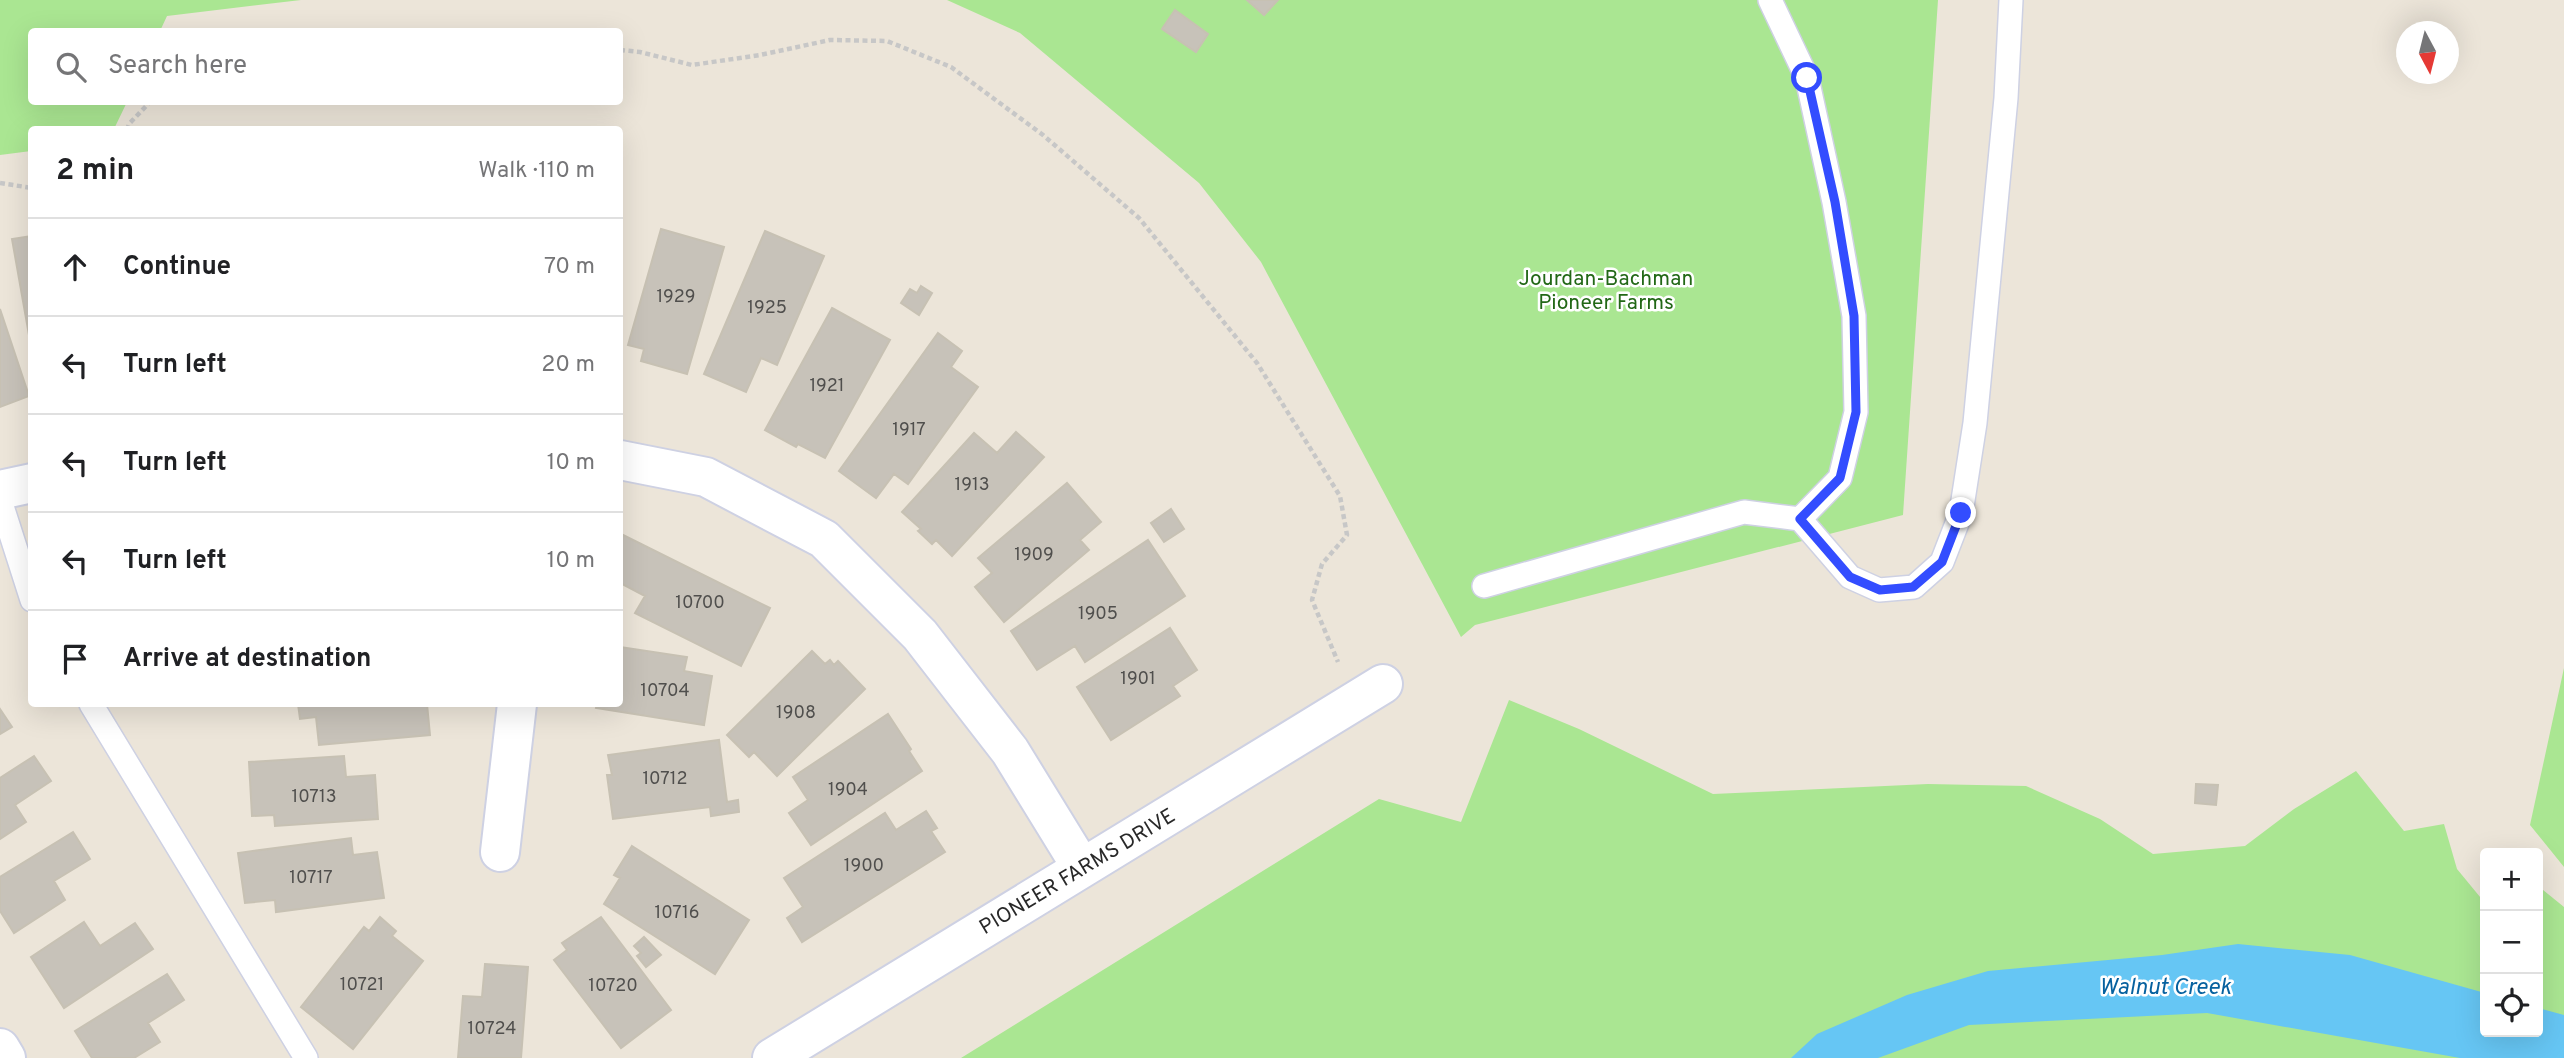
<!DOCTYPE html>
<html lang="en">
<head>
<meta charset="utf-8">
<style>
  body { margin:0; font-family:Overpass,sans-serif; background:#f2f2f2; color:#202124 }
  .controls { position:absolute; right:21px; bottom:21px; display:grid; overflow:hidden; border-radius:7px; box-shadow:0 7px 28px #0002 }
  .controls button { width:63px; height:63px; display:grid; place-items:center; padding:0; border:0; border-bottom:2px solid #e0e0e0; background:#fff; color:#202124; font:35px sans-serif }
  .compass { position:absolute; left:2396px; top:21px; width:63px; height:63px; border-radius:50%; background:#fff; box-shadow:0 7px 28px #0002; rotate:173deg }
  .stop { position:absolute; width:21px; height:21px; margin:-16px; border:5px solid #334dff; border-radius:50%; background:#fff }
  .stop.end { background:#334dff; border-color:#fff; box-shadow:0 2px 7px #0008 }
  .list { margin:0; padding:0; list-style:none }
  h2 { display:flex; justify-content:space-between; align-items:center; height:91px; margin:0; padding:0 28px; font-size:30px }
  h2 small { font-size:23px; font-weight:400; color:#757577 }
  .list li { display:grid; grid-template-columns:46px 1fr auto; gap:21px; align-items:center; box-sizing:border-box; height:98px; padding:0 28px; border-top:2px solid #e0e0e0 }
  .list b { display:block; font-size:26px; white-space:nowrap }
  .list em { font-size:23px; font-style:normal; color:#757577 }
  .icon { flex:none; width:38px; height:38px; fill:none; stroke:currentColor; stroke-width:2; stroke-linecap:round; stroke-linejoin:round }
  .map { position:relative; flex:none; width:2564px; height:1058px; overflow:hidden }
  .search { position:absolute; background:#fff; box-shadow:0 7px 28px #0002; left:28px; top:28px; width:595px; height:77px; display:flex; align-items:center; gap:18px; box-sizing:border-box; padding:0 24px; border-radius:7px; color:#757577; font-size:26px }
  .panel { position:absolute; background:#fff; box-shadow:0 7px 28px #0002; left:28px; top:126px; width:595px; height:581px; border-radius:7px }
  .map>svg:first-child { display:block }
</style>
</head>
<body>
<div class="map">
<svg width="2564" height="1058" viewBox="0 0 2564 1058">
  <rect width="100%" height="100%" fill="#ece5d9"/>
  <!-- green -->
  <path fill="#aae692" d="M0,0H301L167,16L160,31L32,32V102H127L114,129L32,130L31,151L0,155Z
    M947,0H1938L1903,515L1475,625L1461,637L1261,262L1199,183L1020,33Z
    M2564,668V867L2530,825Z
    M1509,700L1579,729L1713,794L1928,784L2026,786L2100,819L2153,854L2245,846L2294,809L2356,771L2404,831L2444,824L2457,869L2485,903V1032H2538V886L2564,907V1058H961L1379,799L1461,822Z"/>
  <!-- water -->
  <path fill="#66c6f4" d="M2238,944L2350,955L2485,993V1032H2538V1008L2564,1015V1058H2460L2207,1013L1969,1025L1878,1058H1791L1817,1034L1907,995L1988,971L2162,955Z"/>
  <!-- building -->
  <path fill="#c7c2b9" stroke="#c7c1b3" stroke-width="2" d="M1247,0H1278L1264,15Z
    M1175,10L1208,34L1196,52L1162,29Z
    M661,229L724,247L687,374L641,361L644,349L628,345Z
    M765,231L824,256L777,365L761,358L746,392L704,374Z
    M32,236V352L12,239Z
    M921,286L932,293L919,315L901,303L910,289L917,293Z
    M832,308L890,340L825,458L798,444L796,447L765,430Z
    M0,309L29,396L0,407Z
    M938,333L962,351L951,367L978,387L908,484L894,474L876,498L839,471Z
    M1016,432L1044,457L952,556L936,540L932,544L918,531L921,529L902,512L974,433L997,453Z
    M1067,483L1101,522L1080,540L1089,550L1004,622L975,587L992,573L978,558Z
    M1171,509L1184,529L1164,542L1151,523Z
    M623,535L770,608L741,666L635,613L645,596L620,583V543Z
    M1148,540L1185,596L1085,662L1075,646L1037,670L1011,631Z
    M1170,628L1197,670L1173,686L1180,696L1111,740L1077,687Z
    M620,647L687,657L684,671L712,676L704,725L596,708L597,704H620Z
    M812,651L825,664L830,660L834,665L838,661L865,689L777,776L754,752L749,757L727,735Z
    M298,704H427L430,735L319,745L316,717L300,719Z
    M0,709L12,727L0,734Z
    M888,714L911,749L909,751L922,771L811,845L789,813L808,800L793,777Z
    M719,740L727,802L738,800L739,812L711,816L710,807L613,819L607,775H612L608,755Z
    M34,756L51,781L15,805L26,822L0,839V778Z
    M344,756L346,777L375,775L378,819L275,826L274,815L252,816L249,762Z
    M2196,784L2218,785L2216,805L2195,803Z
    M926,811L937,828L931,831L945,852L802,942L787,918L803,907L784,878L885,813L896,830Z
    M73,832L90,859L54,881L65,900L14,933L0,911V877Z
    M351,838L353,855L377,852L384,898L276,912L275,900L245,903L238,853Z
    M632,846L749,920L715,974L604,904L620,878L614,875Z
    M380,917L396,931L392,936L423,961L353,1049L301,1007L364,927L369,931Z
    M601,917L671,1010L621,1048L554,960L567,950L562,943Z
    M84,922L100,946L135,923L153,949L64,1008L31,957Z
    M644,937L661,955L646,967L637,956L641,953L634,946Z
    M485,964L528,967L521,1058H458L463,996L482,997Z
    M167,974L184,1000L148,1023L160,1042L134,1058H92L75,1031Z"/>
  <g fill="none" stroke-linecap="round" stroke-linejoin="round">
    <defs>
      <path id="service" d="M1770,0L1807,78L1834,202L1854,316L1856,412L1840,478L1800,519
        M0,500L32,600
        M1484,586L1744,512L1800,519L1850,577L1879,590L1914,587L1942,562L1961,513L1975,423L2006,98L2011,0
        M91,704L306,1058"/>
      <path id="minor" d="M620,460L706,477L824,539L920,635L1010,751L1082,868
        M0,490L32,483
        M500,852L517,704
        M772,1058L1383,684"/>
      <path id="tertiary" d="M0,1048L6,1058"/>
    </defs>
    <!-- service casing -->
    <use href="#service" stroke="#ced1e3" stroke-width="26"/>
    <!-- minor casing -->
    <use href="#minor" stroke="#ced1e3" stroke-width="42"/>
    <!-- tertiary casing -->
    <use href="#tertiary" stroke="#ced1e3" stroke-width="42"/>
    <!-- path -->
    <path stroke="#c7c7c7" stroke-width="4.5" stroke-dasharray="5 3.5" stroke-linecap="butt" d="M620,50L640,52L692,65L760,55L830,40L887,41L951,67L1043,135L1139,218L1257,363L1340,496L1347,535L1322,564L1312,600L1338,662
      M127,130L129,124L150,102
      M0,183L32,188"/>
    <!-- service -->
    <use href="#service" stroke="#fff" stroke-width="23"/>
    <!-- minor -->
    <use href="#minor" stroke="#fff" stroke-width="38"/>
    <!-- tertiary -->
    <use href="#tertiary" stroke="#fff" stroke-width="38"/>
  </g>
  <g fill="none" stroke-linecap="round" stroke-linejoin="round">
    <!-- route -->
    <path stroke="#334dff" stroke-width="9" d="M1807,78L1835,202L1854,316L1856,412L1840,478L1800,519L1850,577L1880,590L1913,587L1942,562L1961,513"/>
  </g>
  <g text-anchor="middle" stroke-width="5" stroke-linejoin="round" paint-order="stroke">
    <!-- number labels -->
    <g font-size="18" fill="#504f4d">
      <text x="676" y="302">1929</text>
      <text x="767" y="313">1925</text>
      <text x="827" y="391">1921</text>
      <text x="909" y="435">1917</text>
      <text x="972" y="490">1913</text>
      <text x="1034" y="560">1909</text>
      <text x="700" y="608">10700</text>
      <text x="1098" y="619">1905</text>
      <text x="1138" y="684">1901</text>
      <text x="665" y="696">10704</text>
      <text x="796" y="718">1908</text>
      <text x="665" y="784">10712</text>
      <text x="848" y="795">1904</text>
      <text x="314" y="802">10713</text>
      <text x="864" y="871">1900</text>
      <text x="311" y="883">10717</text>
      <text x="677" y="918">10716</text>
      <text x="362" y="990">10721</text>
      <text x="613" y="991">10720</text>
      <text x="492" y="1034">10724</text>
    </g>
    <!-- park labels -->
    <g font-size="21" fill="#226816" stroke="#fff">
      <text x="1606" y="285">Jourdan-Bachman<tspan x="1606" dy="24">Pioneer Farms</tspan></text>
    </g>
    <!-- street labels -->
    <g font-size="21" fill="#292929" stroke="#fff">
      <text transform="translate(1077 871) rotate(-31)" y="7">PIONEER FARMS DRIVE</text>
    </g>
    <!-- water labels -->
    <g font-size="23" font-style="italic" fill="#06619f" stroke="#fff">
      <text x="2165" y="994">Walnut Creek</text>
    </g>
  </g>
</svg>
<div class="controls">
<button>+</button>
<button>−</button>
<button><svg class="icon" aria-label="locate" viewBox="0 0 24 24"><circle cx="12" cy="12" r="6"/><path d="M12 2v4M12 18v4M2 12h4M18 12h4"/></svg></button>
</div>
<svg class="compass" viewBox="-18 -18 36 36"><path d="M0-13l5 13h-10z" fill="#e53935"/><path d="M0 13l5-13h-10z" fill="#757577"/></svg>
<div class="stop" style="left:1807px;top:78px"></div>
<div class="stop end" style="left:1961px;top:513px"></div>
<div class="search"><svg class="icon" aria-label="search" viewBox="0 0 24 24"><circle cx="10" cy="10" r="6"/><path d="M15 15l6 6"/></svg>Search here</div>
<section class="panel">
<h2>2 min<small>Walk · 110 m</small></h2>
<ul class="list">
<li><svg class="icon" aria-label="ahead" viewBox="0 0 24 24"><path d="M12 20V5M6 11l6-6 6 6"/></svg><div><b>Continue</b></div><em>70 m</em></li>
<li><svg class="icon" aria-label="left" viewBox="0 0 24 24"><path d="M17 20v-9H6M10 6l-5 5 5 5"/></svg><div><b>Turn left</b></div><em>20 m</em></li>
<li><svg class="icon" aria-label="left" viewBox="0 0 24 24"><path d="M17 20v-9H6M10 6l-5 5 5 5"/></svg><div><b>Turn left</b></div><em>10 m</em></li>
<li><svg class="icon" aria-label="left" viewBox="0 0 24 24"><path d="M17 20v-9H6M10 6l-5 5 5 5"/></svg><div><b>Turn left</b></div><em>10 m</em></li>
<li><svg class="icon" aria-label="arrive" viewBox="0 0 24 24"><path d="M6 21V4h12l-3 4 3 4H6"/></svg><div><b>Arrive at destination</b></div></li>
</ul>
</section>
</div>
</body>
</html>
